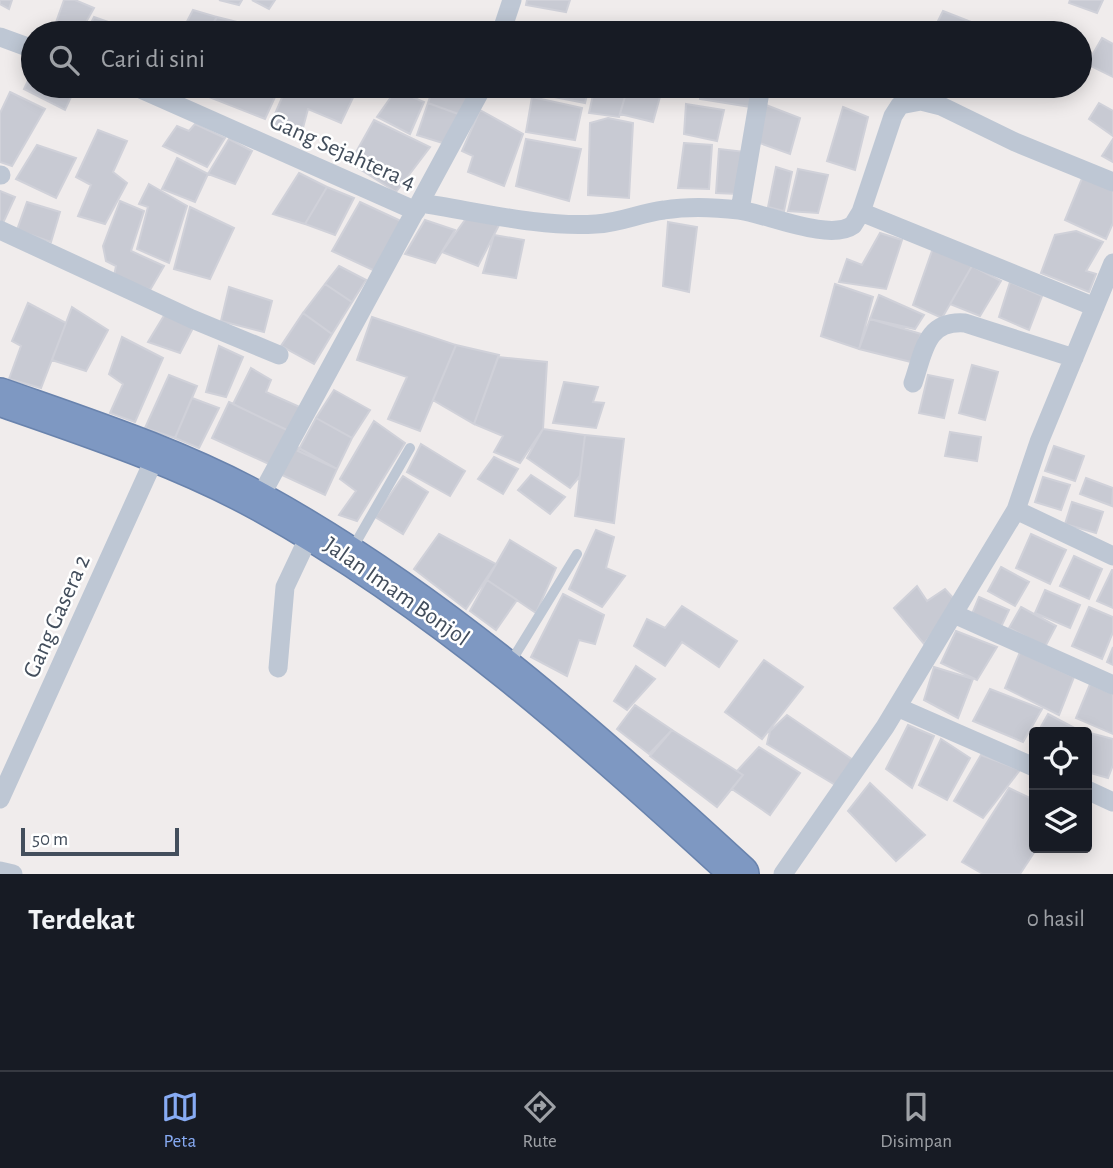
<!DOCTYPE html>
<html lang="id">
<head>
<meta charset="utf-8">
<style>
  body { margin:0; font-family:"Alegreya Sans",sans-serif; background:#20242c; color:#f1f3f6 }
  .controls { position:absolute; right:21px; bottom:21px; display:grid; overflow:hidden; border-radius:7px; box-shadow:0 4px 18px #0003 }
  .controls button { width:63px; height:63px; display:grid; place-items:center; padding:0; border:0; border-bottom:2px solid #363941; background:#171b24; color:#f1f3f6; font:35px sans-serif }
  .scale { position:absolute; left:21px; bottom:18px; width:158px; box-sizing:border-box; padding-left:7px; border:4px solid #434e5c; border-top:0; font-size:19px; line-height:24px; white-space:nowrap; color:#434e5c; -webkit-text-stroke:5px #fff; paint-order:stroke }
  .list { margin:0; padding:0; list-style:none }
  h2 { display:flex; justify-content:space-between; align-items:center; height:91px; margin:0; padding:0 28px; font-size:30px }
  h2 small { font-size:23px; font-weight:400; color:#9ea1a6 }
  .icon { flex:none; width:38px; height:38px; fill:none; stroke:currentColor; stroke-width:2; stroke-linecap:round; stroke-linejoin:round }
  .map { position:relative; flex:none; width:1113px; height:874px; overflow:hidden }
  .search { position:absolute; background:#171b24; box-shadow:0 4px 18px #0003; left:21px; right:21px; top:21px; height:77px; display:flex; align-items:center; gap:18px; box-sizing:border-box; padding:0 24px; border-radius:38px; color:#9ea1a6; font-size:26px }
  .sheet { height:196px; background:#171b24 }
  nav { display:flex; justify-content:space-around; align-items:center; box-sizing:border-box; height:98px; border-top:2px solid #363941; background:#171b24; font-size:19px; color:#9ea1a6 }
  nav a { display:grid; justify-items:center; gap:4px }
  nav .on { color:#87abf4 }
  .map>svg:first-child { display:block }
</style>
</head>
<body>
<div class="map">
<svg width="1113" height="874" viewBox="0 0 1113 874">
  <rect width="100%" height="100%" fill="#f0ecec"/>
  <!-- building -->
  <path fill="#c8cad3" stroke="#d0d1d9" stroke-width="2" d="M0,0H12L9,9L0,4Z
    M64,0H75L94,8L80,33L54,28Z
    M219,0H242L239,5Z
    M252,0H275L269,9Z
    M527,0H570L566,12L526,5Z
    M1070,0H1103L1097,13L1069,3Z
    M193,10L217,17L207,33H181Z
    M943,11L984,27L981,33H932Z
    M94,17L120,26L117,33H86Z
    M217,17L245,24L241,33H207Z
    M514,23L543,30L542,33H510Z
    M1102,38L1113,44V77L1087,64Z
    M33,70V86H76L65,110L24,89Z
    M214,86H280L265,119L209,97Z
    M287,86H356L358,87L341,123L308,109L300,139L271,123Z
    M434,86H472L461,115L428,103Z
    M540,86H589L585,103L539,94Z
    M595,86H628L619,117L589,113Z
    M628,86H663L653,122L620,114Z
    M689,86H755L751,107L700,99L702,89Z
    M396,90L424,102L410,134L377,117Z
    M10,92L45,109L12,166L0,162V113Z
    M532,97L582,108L575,140L526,132Z
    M428,103L461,115L446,144L417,135Z
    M1099,103L1113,111V136L1089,119Z
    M686,104L724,110L717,141L684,134Z
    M766,105L800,118L790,154L757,142Z
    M843,107L868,117L855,170L827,161Z
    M480,110L523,134L504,186L468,172L473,156L462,151Z
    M608,118L633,123L629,198L588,195L590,123Z
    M374,120L430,147L396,192L350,163Z
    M195,124L225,138L207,167L163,146L177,126L189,131Z
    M98,130L127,141L113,172L127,183L105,224L78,216L91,185L76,177Z
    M229,139L252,151L235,184L208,174Z
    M526,139L581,149L569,201L516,186Z
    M1113,139V162L1102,156Z
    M684,143L712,145L709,189L678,188Z
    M37,145L76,158L56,198L16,179Z
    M719,149L746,152L738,194L716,193Z
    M177,158L208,174L195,202L162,189Z
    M776,167L792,172L784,211L768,207Z
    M798,169L828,175L818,213L788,211Z
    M299,173L327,187L305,224L273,214Z
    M1083,176L1113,188V223L1106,239L1065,220Z
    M149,184L187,206L169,263L137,249L148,207L139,204Z
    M327,187L354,198L335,235L305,224Z
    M0,191L15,197L3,223L0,222Z
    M120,201L144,211L131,251L164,266L150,290L114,276L116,266L106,261L103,246Z
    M27,202L60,212L51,242L17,230Z
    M360,202L403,222L375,271L332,251Z
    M190,207L234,228L210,279L174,269Z
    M470,213L499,225L478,266L442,252Z
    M425,220L455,230L435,263L405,254Z
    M668,222L697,227L689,292L663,286Z
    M1076,231L1103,242L1086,271L1096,274L1089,292L1041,273L1055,235Z
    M880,233L902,240L886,289L839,282L847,259L862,265Z
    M494,235L524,240L516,278L483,273Z
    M933,248L972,266L942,318L913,305Z
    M339,266L366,280L352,302L325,284Z
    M972,266L1001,281L980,316L950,304Z
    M1010,282L1042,296L1029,330L999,317Z
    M325,284L352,302L332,334L303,313Z
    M835,284L873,297L859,349L821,336Z
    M229,287L272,301L264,332L221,321Z
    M879,295L924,315L915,329L870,319Z
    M28,303L66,323L41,388L9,379L21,346L12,341Z
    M72,307L108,330L86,371L52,360Z
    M303,313L332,334L314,364L281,346Z
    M165,314L194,326L180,353L148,342Z
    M372,317L456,345L420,431L388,419L407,377L357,360Z
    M870,319L921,334L911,362L859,349Z
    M122,337L163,358L135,422L110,413L123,384L109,374Z
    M456,345L499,355L474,424L433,400Z
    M219,346L243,357L226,397L206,392Z
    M498,357L547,362L543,429L520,463L494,452L503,436L474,424Z
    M972,365L998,372L985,420L959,413Z
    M251,368L271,380L266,392L302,408L291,432L233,404Z
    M169,375L197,386L175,438L145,428Z
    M928,375L953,380L944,418L919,413Z
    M564,382L598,387L593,402L604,403L596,428L553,423Z
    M334,390L370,410L352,438L316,418Z
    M192,398L219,408L199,448L175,438Z
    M229,402L291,432L271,465L212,438Z
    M316,418L352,438L337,469L298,451Z
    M374,421L405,443L357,521L339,515L356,491L340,479Z
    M543,429L585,435L580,476L570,488L527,458Z
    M950,432L981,437L977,461L945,456Z
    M585,435L624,439L614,523L575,516Z
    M421,444L465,471L450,496L407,472Z
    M1054,446L1084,456L1075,481L1045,471Z
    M297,447L337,469L325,495L280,474Z
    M494,457L518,469L503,494L478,479Z
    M531,475L565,497L550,514L518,490Z
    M403,476L428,492L403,534L375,517Z
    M1043,477L1070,485L1061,510L1035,502Z
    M1086,478L1113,488L1112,506L1080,494Z
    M1072,502L1103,512L1096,533L1065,524Z
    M596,530L614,537L606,568L625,576L602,607L569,589Z
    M439,534L496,564L466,609L414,569Z
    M1031,534L1066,550L1050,584L1016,568Z
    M510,540L556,568L536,613L487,580Z
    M1074,556L1102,569L1089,599L1060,586Z
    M1001,567L1029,582L1015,606L988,591Z
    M1112,570H1113V608L1097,601Z
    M487,580L517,600L496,630L470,611Z
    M917,586L927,601L945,589L956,601L924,644L894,608Z
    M1045,590L1080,605L1070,628L1035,613Z
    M563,594L604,615L595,644L579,640L567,676L531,657Z
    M979,597L1009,610L1001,627L972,614Z
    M682,606L737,641L719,667L682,642L665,666L634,646L647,619L665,628Z
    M1021,607L1056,626L1045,647L1009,628Z
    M1089,607L1113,617V632L1102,659L1072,646Z
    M956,631L997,647L977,680L941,663Z
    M1113,647V665L1107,662Z
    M1020,652L1074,677L1059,715L1005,688Z
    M764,660L803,687L762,739L725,712Z
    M636,666L655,679L627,710L614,701Z
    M934,667L973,679L958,718L924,700Z
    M1090,684L1113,694V734L1076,718Z
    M990,689L1042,709L1023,742L973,721Z
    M635,705L672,730L649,754L617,729Z
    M1048,714L1082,732H1038Z
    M787,715L856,762L837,786L767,744L770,731Z
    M908,725L934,736L912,788L886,769Z
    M672,730L743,775L717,807L650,756Z
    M1090,733L1113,739V765L1108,778L1087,772V742Z
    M941,739L970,758L947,800L919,785Z
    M759,747L800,773L770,815L732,789L743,775L737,771Z
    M981,755L1020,770L983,818L954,801Z
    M870,783L925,835L896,861L848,811Z
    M1009,788L1034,800V848H1037L1020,874H983L962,862Z"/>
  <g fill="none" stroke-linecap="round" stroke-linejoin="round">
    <defs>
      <path id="highway" d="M0,397C88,428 178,457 260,502C439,601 590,736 740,874"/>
    </defs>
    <!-- highway casing -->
    <use href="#highway" stroke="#6983ad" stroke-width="40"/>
    <!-- lane -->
    <path stroke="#bec7d4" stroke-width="10" d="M351,551L410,448
      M509,665L577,554"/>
    <!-- street -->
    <path stroke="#bec7d4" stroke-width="19" d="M501,33L512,0
      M0,37L33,49
      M134,86L416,211
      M0,175H1
      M420,203C475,211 541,228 596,224C620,223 640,213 664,210C688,206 714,207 739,210C767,214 830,242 853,225L861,212L893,116L900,105L921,101L941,106L1015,142L1113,182
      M740,210L761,86
      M861,212L1095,307
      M0,230L192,319L279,355
      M913,383C924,352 925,320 965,323L1074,358
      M258,501L483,86
      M1016,510L1113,556
      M954,614L1113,685
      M278,668L285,587L311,532
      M897,707L1034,767
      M1087,790L1113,802
      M0,799L157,453
      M0,871L13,874
      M783,874L885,727L1016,510L1039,442L1113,263"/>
    <!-- highway -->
    <use href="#highway" stroke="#7e98c2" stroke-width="37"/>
  </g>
  <g text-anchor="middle" stroke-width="5" stroke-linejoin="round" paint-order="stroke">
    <!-- street labels -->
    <g font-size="24" fill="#434e5c" stroke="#fff">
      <text transform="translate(343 151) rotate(24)" y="8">Gang Sejahtera 4</text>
      <text transform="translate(397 591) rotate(35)" y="8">Jalan Imam Bonjol</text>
      <text transform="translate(56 616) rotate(-66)" y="8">Gang Gasera 2</text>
    </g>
  </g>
</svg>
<div class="controls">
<button><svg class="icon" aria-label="locate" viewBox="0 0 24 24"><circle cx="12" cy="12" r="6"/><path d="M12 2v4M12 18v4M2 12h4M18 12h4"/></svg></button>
<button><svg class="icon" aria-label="layers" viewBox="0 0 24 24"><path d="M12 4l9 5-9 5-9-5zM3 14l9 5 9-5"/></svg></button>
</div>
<div class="scale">50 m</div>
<div class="search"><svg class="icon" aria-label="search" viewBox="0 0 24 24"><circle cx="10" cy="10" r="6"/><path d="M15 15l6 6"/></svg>Cari di sini</div>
</div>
<section class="sheet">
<h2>Terdekat<small>0 hasil</small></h2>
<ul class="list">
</ul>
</section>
<nav>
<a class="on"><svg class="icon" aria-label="map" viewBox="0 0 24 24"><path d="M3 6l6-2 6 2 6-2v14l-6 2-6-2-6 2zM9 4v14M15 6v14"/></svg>Peta</a>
<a><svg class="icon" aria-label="directions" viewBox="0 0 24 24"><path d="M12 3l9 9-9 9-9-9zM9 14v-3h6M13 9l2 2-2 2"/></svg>Rute</a>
<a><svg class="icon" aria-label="saved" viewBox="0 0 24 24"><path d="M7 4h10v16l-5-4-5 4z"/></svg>Disimpan</a>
</nav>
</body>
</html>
